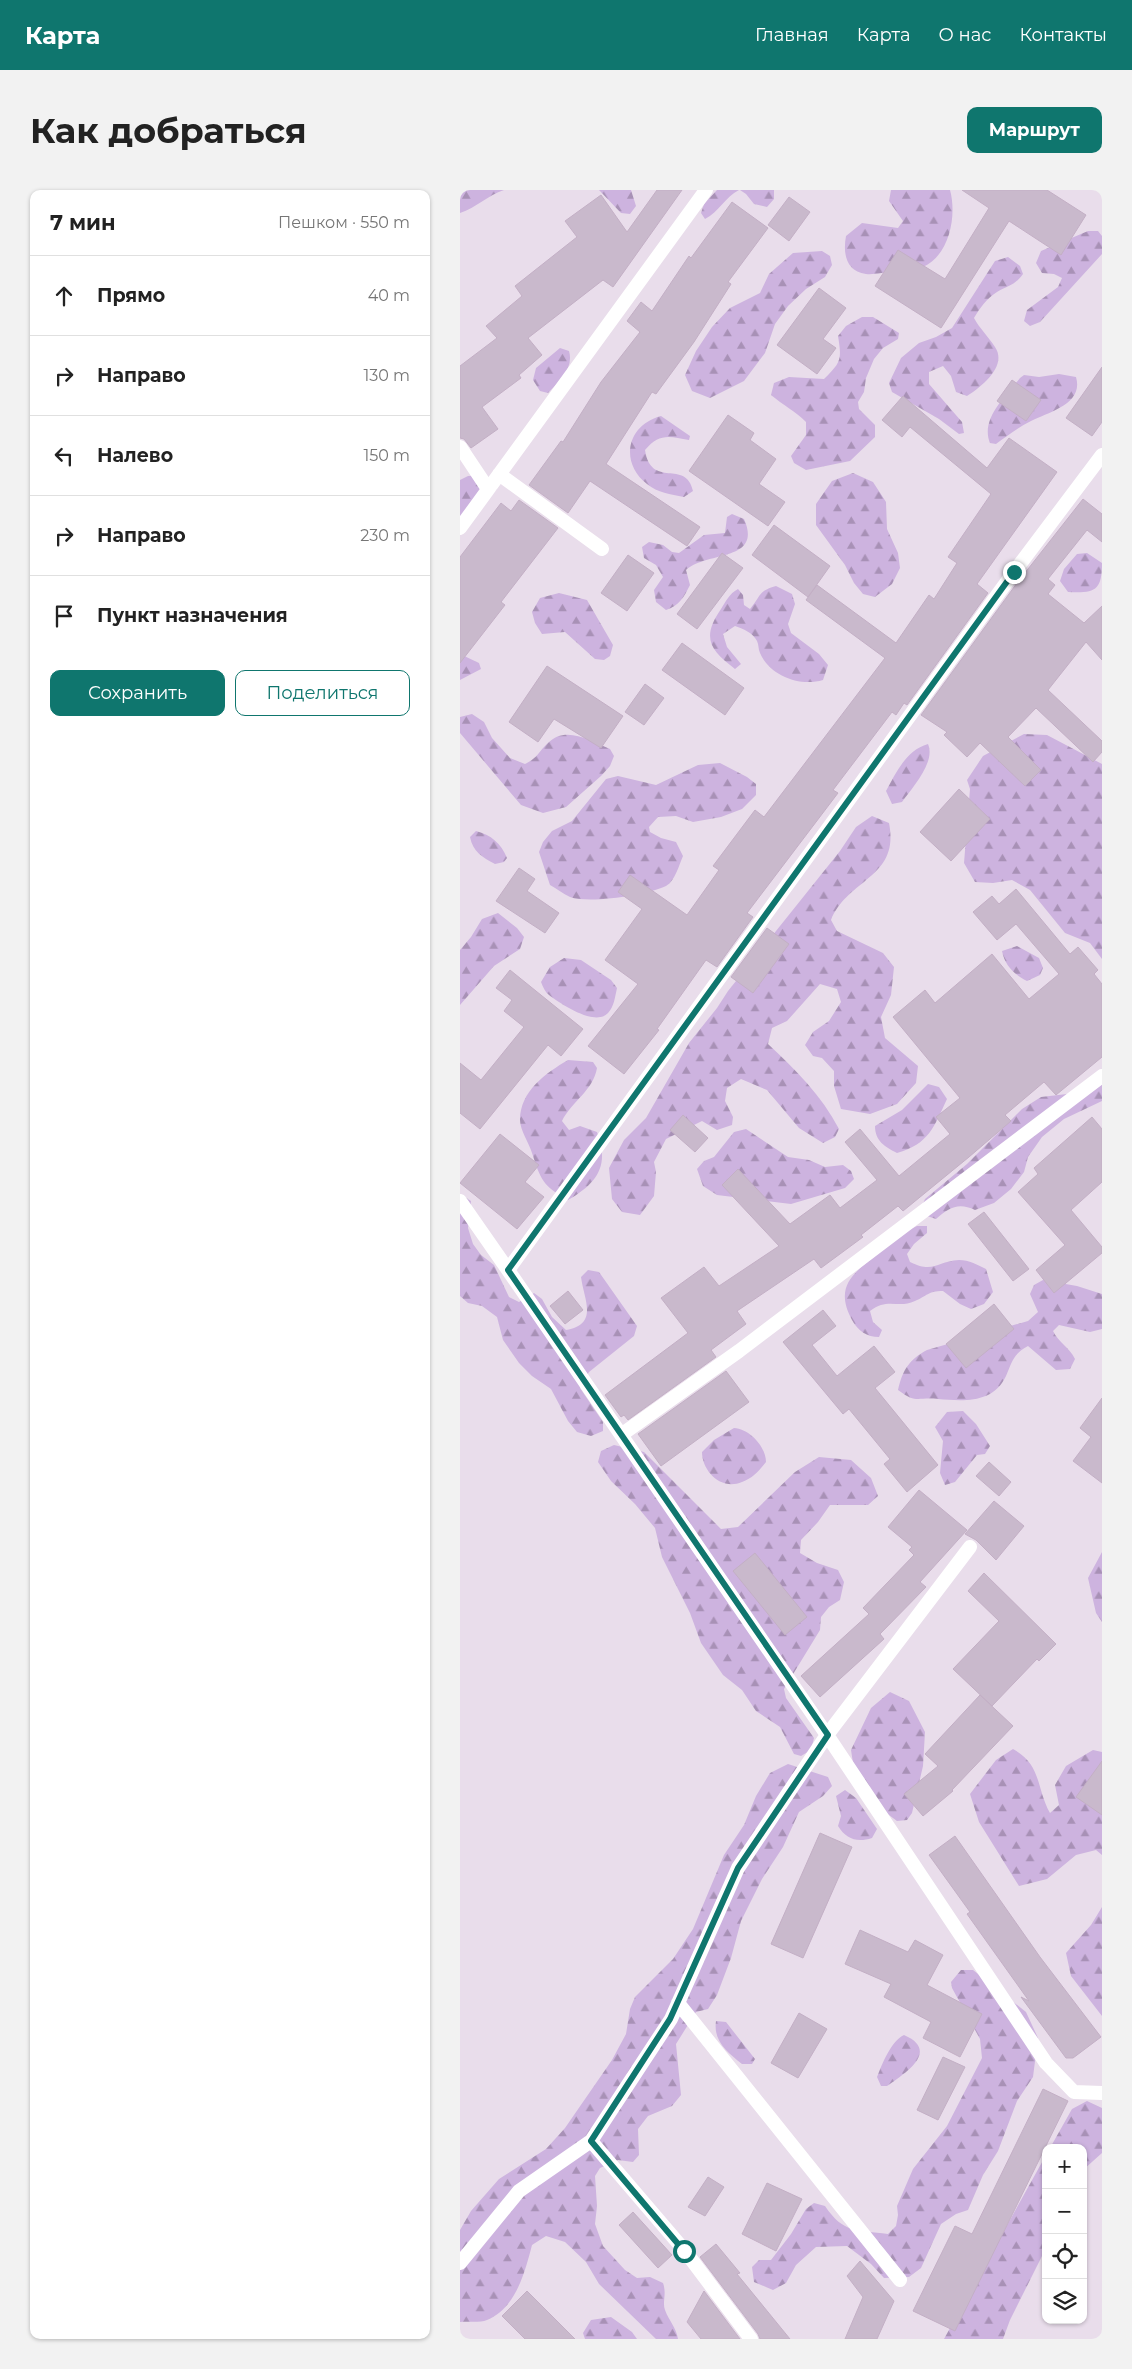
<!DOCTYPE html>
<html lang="ru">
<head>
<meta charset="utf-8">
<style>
  body { margin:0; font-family:Montserrat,sans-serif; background:#f2f2f2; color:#222 }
  .controls { position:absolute; right:15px; bottom:15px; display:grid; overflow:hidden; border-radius:10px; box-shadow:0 1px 4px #0004 }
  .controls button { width:45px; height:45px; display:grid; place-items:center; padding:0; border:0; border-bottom:1px solid #e0e0e0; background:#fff; color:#222; font:25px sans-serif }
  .stop { position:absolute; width:15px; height:15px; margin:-11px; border:4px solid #0f766e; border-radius:50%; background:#fff }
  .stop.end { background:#0f766e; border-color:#fff; box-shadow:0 1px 5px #0008 }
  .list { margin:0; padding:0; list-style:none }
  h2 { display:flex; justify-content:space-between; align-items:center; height:65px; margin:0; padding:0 20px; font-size:21px }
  h2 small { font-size:16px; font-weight:400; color:#767676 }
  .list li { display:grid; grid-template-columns:32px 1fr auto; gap:15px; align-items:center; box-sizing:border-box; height:80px; padding:0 20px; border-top:1px solid #e0e0e0 }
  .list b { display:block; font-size:19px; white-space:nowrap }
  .list em { font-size:16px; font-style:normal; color:#767676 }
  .actions { display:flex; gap:10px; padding:15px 20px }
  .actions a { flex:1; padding:11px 0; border:1px solid #0f766e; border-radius:10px; text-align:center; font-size:18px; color:#0f766e }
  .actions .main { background:#0f766e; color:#fff }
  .icon { flex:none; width:28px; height:28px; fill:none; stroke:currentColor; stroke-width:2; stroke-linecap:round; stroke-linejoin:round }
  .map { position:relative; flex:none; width:642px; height:2149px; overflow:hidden; border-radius:10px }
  header { display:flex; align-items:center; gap:30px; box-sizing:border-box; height:70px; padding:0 25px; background:#0f766e; color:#fff }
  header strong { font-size:24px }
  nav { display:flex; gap:28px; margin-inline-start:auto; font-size:18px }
  .intro { display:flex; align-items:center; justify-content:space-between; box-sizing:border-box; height:120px; padding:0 30px }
  h1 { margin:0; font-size:35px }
  .button { padding:12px 22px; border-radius:10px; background:#0f766e; color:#fff; font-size:18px; font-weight:700 }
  main { display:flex; gap:30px; padding:0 30px }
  aside { flex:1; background:#fff; border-radius:10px; box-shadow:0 1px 4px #0004 }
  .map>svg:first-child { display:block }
</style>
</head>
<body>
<header>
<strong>Карта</strong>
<nav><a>Главная</a><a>Карта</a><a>О нас</a><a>Контакты</a></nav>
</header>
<div class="intro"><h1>Как добраться</h1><a class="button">Маршрут</a></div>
<main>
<aside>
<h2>7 мин<small>Пешком · 550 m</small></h2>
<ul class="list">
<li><svg class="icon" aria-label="ahead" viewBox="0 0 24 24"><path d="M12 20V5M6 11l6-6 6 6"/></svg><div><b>Прямо</b></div><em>40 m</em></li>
<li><svg class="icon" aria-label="right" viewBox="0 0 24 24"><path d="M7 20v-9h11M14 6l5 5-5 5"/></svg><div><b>Направо</b></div><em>130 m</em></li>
<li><svg class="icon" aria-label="left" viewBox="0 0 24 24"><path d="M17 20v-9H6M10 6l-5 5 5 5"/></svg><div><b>Налево</b></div><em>150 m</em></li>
<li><svg class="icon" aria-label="right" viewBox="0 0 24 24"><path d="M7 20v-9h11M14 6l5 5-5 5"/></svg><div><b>Направо</b></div><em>230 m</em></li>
<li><svg class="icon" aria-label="arrive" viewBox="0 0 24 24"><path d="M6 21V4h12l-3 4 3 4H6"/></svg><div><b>Пункт назначения</b></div></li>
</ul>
<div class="actions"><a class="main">Сохранить</a><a>Поделиться</a></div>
</aside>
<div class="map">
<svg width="642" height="2149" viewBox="0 0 642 2149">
  <defs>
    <pattern id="forest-firs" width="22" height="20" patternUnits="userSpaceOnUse" patternTransform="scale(1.25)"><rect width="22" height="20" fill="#cdb3df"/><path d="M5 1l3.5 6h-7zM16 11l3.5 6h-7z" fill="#a891b6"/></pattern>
  </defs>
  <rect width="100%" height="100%" fill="#e9ddeb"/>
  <!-- forest -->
  <path fill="url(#forest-firs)" d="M0,0H44C28,5 16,18 0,23Z
    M139,0H171L176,16L170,24L161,23Z
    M257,0H279C265,7 259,22 245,29L241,23L244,14Z
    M280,0H314V9L307,17L294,14L286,4Z
    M431,0H490C497,25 490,65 463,77C455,81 442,80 433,81C425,82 414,85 406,84C385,81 383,62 386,46L402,33L438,38L443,31L429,11Z
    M628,41H638L642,46V64L580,132L570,136L564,131L567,120L598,97L602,88L594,84L582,83L576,73L581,61Z
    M362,61L370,66L372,75L365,87L346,99L328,116L315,134L305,163L284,191L250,208L232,201L225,185L236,161L252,137L270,118L300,103L309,84L333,63Z
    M548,67L560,76L563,84C554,96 549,95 537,102C527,108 520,118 514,128C520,139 528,146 535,157C548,176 521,197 507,206L496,202L491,186L483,176L469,182V194L502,232L504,243L499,244L479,229L432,202L429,193L441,168L459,153L476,147L492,138L535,71Z
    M402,127H413L439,143L438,149L423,158L414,169L406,188L404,202L398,212L399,219L415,235V247L390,271L346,280L334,273L331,266L346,245V232C335,221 323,215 311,205L314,193L329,187L364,189C381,172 382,170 378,146L386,136Z
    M100,158L109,161C114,178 100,191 88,203L80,201L73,190L76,178Z
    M599,184L616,187C624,214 589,222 571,231C559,237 547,246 536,254L530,253C520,229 546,206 560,188L564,185L579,187Z
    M201,226L230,246L229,250C209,246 199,243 185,260C191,300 226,268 233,301L224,307C210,304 198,303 187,294C159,272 167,235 201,226Z
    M393,283L413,292L426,312L427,339L438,363L440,378L432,394L415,407L403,404L394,393L385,375L356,335V314L372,291Z
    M26,285L36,294L37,299L0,340V290L8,286Z
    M272,324L284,329C303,372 247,361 226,380L230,395C224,407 219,416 206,420L196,412L194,400L203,387L196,375L184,368L182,357L189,352L203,355L212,362L219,363L244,345L265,343L267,327Z
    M627,363L642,373C642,402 634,403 608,402L600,391L604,379L617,364Z
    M316,396L332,404L335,414L328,434L331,443L359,464L368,475L363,490C340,497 310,486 300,463C298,459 299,455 297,451C293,443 284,439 275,436L263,444L267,457L281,474L275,479C250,460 241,448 261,419C266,411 269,404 278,399L283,405L284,415L290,419C301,406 298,401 316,396Z
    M99,403L127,410L153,455L150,466L144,470L135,469L105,442L82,444L75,433L72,422L80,408Z
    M0,464L19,473L21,479L0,490Z
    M12,524L24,532L32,548L50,568L65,574C79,567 78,562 88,553C106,535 130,551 150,559L154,566L150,576L141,586L106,617L83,623L61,615L0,543V527Z
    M564,544L587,545L642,574V769L630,753L605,743L570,700L552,690L533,693L515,692L504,673L510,599L507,590L523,566Z
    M468,554C476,572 452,598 442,612L432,614L426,601C436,583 446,560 468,554Z
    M260,573L287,587L296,594V605L282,619L261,627L233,632L216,626L198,627L189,637L190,642L201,648L216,652L223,666C219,675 215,691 206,696C187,705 130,714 110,707C103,704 96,698 90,695L79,662L83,652L92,641L112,631L146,589L158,586L196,595L238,575Z
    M412,626L429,633C440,688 388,688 371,730L377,741L423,763L434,777L431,805L421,827L425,848L458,876L456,893L437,914L410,924L381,919L374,896V881L362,868L353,866L345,855L353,842L369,831L381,812L377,799L360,794L327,831L312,838L308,854C335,879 362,906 379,939L375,947L363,953L339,938L307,900L281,889L267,898L265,911L273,927L272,935L257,940L242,931L206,949L194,972L196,982L194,1006L180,1025L162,1022L152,1009L149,978L164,950L186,928L229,853L257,818L268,801L380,661L396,637Z
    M16,641C31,645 41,653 47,668L44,672L35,674C22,667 13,662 10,647Z
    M38,723L57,738L64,747L60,759L34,776L0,815V760L11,747L22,729Z
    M557,756L579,768L583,778L580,785L567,791C554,784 545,776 542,761Z
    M104,768L121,770L151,790L157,798C155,807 154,817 148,823C135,837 101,814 89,805C85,802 83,797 81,792L90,777Z
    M108,870L133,872L137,878C133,901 112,911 102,931L109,940L120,936L137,942C150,976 137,993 108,1010C82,995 81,990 72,963C69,953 60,940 60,930C60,901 86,883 108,870Z
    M468,894L479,897L487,909C474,937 469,954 437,963C425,957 415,951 415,936L442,920Z
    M642,894V911L604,929L582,947L568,967L564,982L551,999L534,1013L515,1020C498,1012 489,1018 476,1029L467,1026L462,1016L465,1009L507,974L562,919L581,907L633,901Z
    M286,939L328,967L349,970L365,977L383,975L391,981L394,989L385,998L331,1014L257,1005L243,996L237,979L244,971L254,967L274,942Z
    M0,1004L11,1011L8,1038L13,1054L21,1065L34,1075L49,1107L59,1112L74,1103L82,1109L92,1127L106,1140C139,1134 124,1110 121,1087L128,1080L139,1082L177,1136L174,1146L129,1182L120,1198L143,1232V1241L131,1246L117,1242L108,1231L91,1199L72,1186L59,1173L43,1150L37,1127L22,1116L8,1113L0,1106Z
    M457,1036H467V1043L454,1054L447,1064L450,1072C474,1084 477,1071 499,1070C509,1070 518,1075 526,1079L533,1102L524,1114L511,1119L500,1114L483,1101C468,1101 467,1106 455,1111C438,1119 428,1107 410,1121L413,1132L422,1140L419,1147C407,1147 398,1141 392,1130C373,1095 395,1082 420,1062C432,1052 443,1042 457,1036Z
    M583,1090L617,1096L642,1104V1139L630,1142L599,1135L593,1141C599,1153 609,1157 615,1169L610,1179L596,1180L568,1156C553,1164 552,1172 546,1186C533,1214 503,1211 478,1209C456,1207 457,1214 438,1200C443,1179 449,1170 467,1160L568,1131L578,1122L570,1104L574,1095Z
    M503,1221L516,1234L530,1256L525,1264L517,1265L495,1292L485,1295L480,1283L483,1251L475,1237L487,1222Z
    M274,1238C290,1239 306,1257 306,1272C299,1281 293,1288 282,1292C261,1301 242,1281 242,1262L254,1250Z
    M154,1255L184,1262L261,1339L278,1337L335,1282L359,1267L391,1270L411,1288L418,1306L408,1315H370L358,1332L341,1350L340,1363L357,1373L378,1380L384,1392L380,1410L369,1417L361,1427L360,1440L324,1499L326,1508L354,1548L351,1560L341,1566L334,1564L320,1537L296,1521L282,1500L263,1485L241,1453L230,1423L202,1367L195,1338L175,1314L151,1291L138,1272L141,1261Z
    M642,1362V1432L636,1423L628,1388Z
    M430,1502L449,1511L465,1542L463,1576L452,1623L447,1630L437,1631L425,1622L393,1573L391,1560L411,1518Z
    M553,1559C582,1575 576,1598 590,1623L599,1615L595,1595L606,1576L633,1560L642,1562V1665L636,1660L616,1665L587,1689L559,1696L519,1632L510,1604L536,1570Z
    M328,1574L368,1587L372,1596L363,1606L339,1622L323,1657L302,1689L281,1731L271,1768L257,1805L248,1819L236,1822L216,1854L221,1905L212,1916L188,1926L178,1939L179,1965L173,1972L158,1970L140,1978L135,1986L137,2016L135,2034L143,2056L165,2080L177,2088L190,2087L203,2093C207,2104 202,2112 205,2120C209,2131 216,2137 218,2149H196L139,2094L126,2072L105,2052L86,2046L72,2055C65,2082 56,2118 27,2130C20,2133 8,2131 0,2132V2040L11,2021L39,1989L86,1959L105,1938L152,1870L166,1844L170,1819L175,1807L213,1769L233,1739L264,1665L284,1635L296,1606L310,1583Z
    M385,1600L396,1608L417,1639L412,1648C397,1653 386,1649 378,1636L381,1626L376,1606Z
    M642,1717V1826L611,1786L606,1763L631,1735Z
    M501,1780H513L566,1822L578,1848L573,1887L557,1911L538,1961L523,1985L508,2020L496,2024L481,2034L461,2078L449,2087L424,2088L411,2074L387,2056L356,2057L336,2075L326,2093L313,2100L294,2092L292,2077L299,2070H311L331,2044L346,2019L354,2013L365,2016C384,2044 397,2040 428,2044L436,2036L438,2025L437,2016L453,1979L487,1936L522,1868L520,1849L492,1798L491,1792Z
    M256,1831L266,1832L295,1869L292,1874H282C267,1862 253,1851 256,1831Z
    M444,1845C481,1861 444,1884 427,1896H421L417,1887C422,1874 431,1851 444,1845Z
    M627,1911L642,1918V1963L623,1980V1958H590L612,1919Z
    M586,1965V2058L550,2130L543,2149H484Z
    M151,2127L172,2142L177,2149H125L123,2143L131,2130Z"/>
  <!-- building -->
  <path fill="#c9b9cc" stroke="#c3afc5" d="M197,0H222L153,97L143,90L68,148L82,165L59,185L61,188L22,217L38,239L11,258L4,249L0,248V176L37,148L26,136L62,106L55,96L117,47L105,31L141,5L167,42Z
    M502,0H587L626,25L601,65L549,31L481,138L415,96L438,60L485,89L529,18Z
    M329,7L350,22L329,51L308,35Z
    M272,12L308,38L268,92L271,94L234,152L196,204L192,202L146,274L240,337L227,356L130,291L108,323L69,295L101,251L103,252L141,192L180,142L167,131L181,112L192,121L229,66L231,68Z
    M359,98L386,118L363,149L376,158L357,184L317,155Z
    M642,177V232L632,246L606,228Z
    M552,190L581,210L566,231L537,211Z
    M443,206L527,278L549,248L597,282L517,394L528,403L447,515L444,513L436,525L432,522L373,600L378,603L287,723L293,727L257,777L246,770L197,839L199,840L164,884L128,856L178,794L145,770L182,719L158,702L170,685L227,725L259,680L253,676L295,620L304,627L425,468L346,410L357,395L436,453L469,405L474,409L497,373L488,367L531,304L450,237L442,247L422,230Z
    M268,225L294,243L290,250L316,269L299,294L325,312L308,336L229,281Z
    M623,309L642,324V352L627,340L588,389L595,395L588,404L624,433L642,416V470L626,452L588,500L642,551V562L633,572L576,518L548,547L581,580L565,596L520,553L507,567L484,545L487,542L461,525L557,393Z
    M59,310L98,338L41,412L45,415L0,473V367L41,313L51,321Z
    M314,335L370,376L348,407L292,365Z
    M262,363L283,378L237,439L217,424Z
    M168,365L194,383L167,421L141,403Z
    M222,453L284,498L265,525L202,480Z
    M87,476L163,526L141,558L94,529L78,552L49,532Z
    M185,494L204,508L184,535L165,522Z
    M499,599L530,629L491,671L460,642Z
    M59,678L75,689L67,701L99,723L85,743L36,711Z
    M556,699L610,764L618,757L638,780L634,784L642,794V867L596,905L584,892L545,925L551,931L509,967L443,1021L438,1016L401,1045L403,1047L361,1078L354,1069L277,1121L286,1134L251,1160L256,1167L168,1230L164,1225L161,1227L145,1205L228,1143L201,1108L244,1077L259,1096L319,1056L262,995L278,979L330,1034L370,1005L380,1018L417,990L385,952L400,939L439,986L490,944L476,927L500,908L433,827L465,800L475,813L532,764L569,809L599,784L556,734L537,750L513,722L532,706L539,714Z
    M307,738L329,754L293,803L271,787Z
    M50,780L123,839L101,866L88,855L20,939L0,923V873L21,890L64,837L44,821L52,810L36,798Z
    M223,925L248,948L235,962L210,940Z
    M632,927L642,939V992L611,1020L642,1057V1063L594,1103L576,1080L605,1055L558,1002L578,984L574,978Z
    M40,944L79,975L65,992L84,1007L57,1039L0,993Z
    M524,1022L569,1079L553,1091L508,1034Z
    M108,1101L123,1120L105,1134L90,1116Z
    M534,1114L554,1139L506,1178L486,1154Z
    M363,1120L376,1136L352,1155L377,1186L414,1156L435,1182L415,1198L478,1275L447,1302L424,1274L430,1269L389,1219L383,1224L323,1152Z
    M266,1181L289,1212L201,1276L178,1244Z
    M642,1208V1293L613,1271L631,1247L620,1238Z
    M529,1272L551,1292L539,1306L516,1286Z
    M459,1300L507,1340L460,1392L466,1397L420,1444L424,1449L360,1507L341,1486L409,1424L403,1418L454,1365L449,1360L452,1357L428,1337Z
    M534,1311L564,1336L536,1370L516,1350L505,1344Z
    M295,1363L347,1427L325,1445L273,1381Z
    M524,1383L596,1454L579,1471L577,1469L532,1516L493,1479L539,1431L508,1401Z
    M520,1505L553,1536L492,1600L493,1601L463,1626L444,1604L478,1576L465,1564Z
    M642,1571V1625L616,1607Z
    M360,1643L392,1657L343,1768L311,1754Z
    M495,1646L580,1767L641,1847L613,1868H606L561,1807L569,1811L507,1724L510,1722L469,1665Z
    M400,1740L448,1762L455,1750L483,1765L467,1795L522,1824L500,1867L463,1848L471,1832L424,1807L431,1794L385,1774Z
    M339,1823L367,1839L338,1888L311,1873Z
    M483,1867L505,1877L478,1930L457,1920Z
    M583,1899L608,1911L495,2141L453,2121L495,2036L512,2044Z
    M248,1987L264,1997L245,2026L228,2017Z
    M307,1993L342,2009L316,2061L282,2044Z
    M173,2022L212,2065L198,2078L159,2035Z
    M256,2054L280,2083L277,2084L330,2149H300L298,2144L240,2067Z
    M400,2071L434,2111L417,2149H385L403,2107L387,2086Z
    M67,2101L115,2149H65L42,2126Z
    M244,2101L280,2149H241L227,2132Z"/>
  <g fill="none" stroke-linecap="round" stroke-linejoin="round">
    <!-- service -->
    <path stroke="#fff" stroke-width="14" d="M0,257L28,299
      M642,265L554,382L48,1080L367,1545L586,1873L614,1902L642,1903
      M39,284L142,359
      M0,338L246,0
      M0,1011L48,1080
      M161,1245L279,1161L642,886
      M218,1813L440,2090
      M0,2073L59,2001L131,1951
      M291,2149L225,2061L131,1951L211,1829L278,1678L367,1545L510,1357"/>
  </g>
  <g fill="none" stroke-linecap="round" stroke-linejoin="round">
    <!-- route -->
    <path stroke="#0f766e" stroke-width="6" d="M224,2061L131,1951L210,1829L278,1678L368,1545L48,1080L554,382"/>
  </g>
</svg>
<div class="controls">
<button>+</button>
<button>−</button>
<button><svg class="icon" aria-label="locate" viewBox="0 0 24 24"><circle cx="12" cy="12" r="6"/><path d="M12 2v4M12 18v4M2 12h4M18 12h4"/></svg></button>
<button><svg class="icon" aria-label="layers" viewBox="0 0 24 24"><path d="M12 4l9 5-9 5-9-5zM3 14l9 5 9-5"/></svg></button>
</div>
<div class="stop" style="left:224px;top:2061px"></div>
<div class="stop end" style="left:554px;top:382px"></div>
</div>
</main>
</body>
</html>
